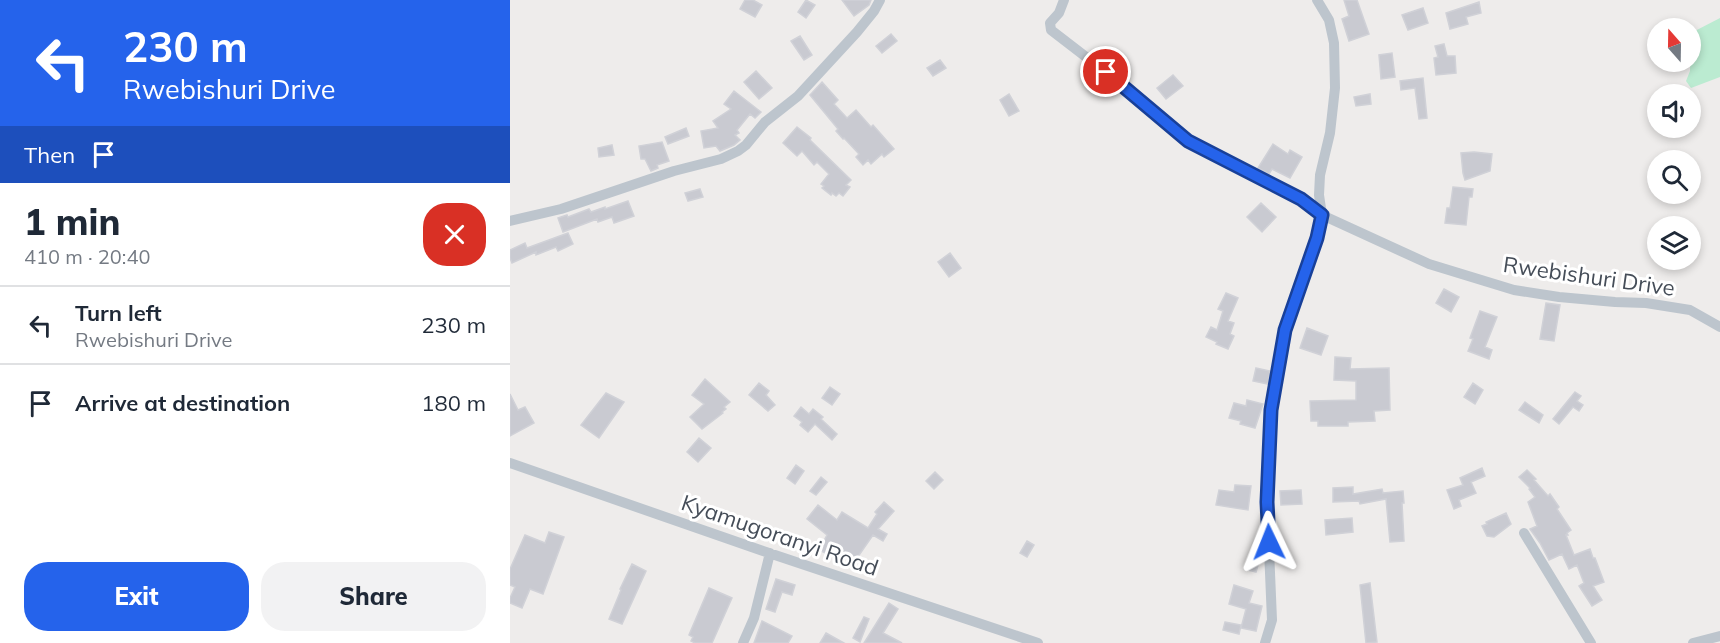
<!DOCTYPE html>
<meta charset="utf-8">
<style>
body{margin:0;font-family:Mulish,sans-serif;background:#f2f2f3;color:#1f2937;height:100vh;display:flex;flex-direction:column;font-size:22px;white-space:nowrap}
*{box-sizing:border-box;margin:0}
p{font-size:20px;color:#747a83}
.icon{flex:none;width:33px;height:33px;fill:none;stroke:currentColor;stroke-width:2;stroke-linecap:round;stroke-linejoin:round}
.map{position:relative;flex:1;overflow:hidden}
.details{display:flex;flex-direction:column;background:#fff;width:510px}
.details>*{flex:none}
.guide{background:#2563eb;color:#fff;overflow:hidden}
.needle{width:39px;rotate:340deg}
.fabs{position:absolute;left:1137px;top:18px;display:grid;gap:12px}
.fabs a{display:grid;place-items:center;width:54px;height:54px;border-radius:50%;background:#fff;box-shadow:0 3px 9px #0003;font-size:30px}
.pin{position:absolute;display:grid;place-items:center;width:51px;height:51px;color:#fff;margin:-26px;border:3px solid #fff;border-radius:50%;box-shadow:0 2px 6px #0007}
.me{position:absolute;width:66px;margin:-33px;rotate:358deg;stroke-linejoin:round;filter:drop-shadow(0 0 4px #0008)}
.turn{display:flex;align-items:center;gap:21px;height:126px;padding:0 24px;font-size:27px}
.turn .icon{width:78px;height:78px;stroke-width:2.5}
.turn b{display:block;font-size:42px;line-height:51px}
.then{display:flex;align-items:center;height:57px;padding:0 24px;background:#0003;gap:12px;font-size:22px}
.round{display:grid;place-items:center;flex:none;width:63px;height:63px;border-radius:24px;background:#f2f2f3}
.headline{display:flex;align-items:center;justify-content:space-between;height:102px;padding:0 24px}
h1{font-size:36px;font-weight:800;line-height:45px}
.button{display:flex;gap:12px;margin-top:auto;padding:12px 24px}
.button a{flex:1;height:69px;border-radius:24px;background:#2563eb;color:#fff;font-size:24px;font-weight:800;line-height:69px;text-align:center}
.button a+a{background:#f2f2f3;color:#1f2937}
ul{padding:0;list-style:none}
li{display:flex;align-items:center;gap:18px;height:78px;padding:0 24px;border-top:2px solid #e0e1e3}
li div{flex:1}
li b{display:block;font-size:22px}
li em{font-style:normal}
main{display:flex;flex:1;min-height:0}
.map>svg:first-child{display:block}
.green{fill:#bbebd1}
.building{fill:#c9cad1;stroke:#d0d1d7;stroke-width:1.5}
.lines{fill:none;stroke-linecap:round;stroke-linejoin:round}
.minor{stroke:#bdc5cd;stroke-width:10}
.route-casing{stroke:#184099;stroke-width:15}
.route{stroke:#2563eb;stroke-width:10}
.labels{text-anchor:middle;stroke-width:6;stroke-linejoin:round;paint-order:stroke}
.street-label{font-size:22px;fill:#454d58;stroke:#fff}
</style>
<main>
<section class="details">
<div class="guide">
<div class="turn"><svg class="icon" aria-label="left" viewBox="0 0 24 24"><path d="M17 20v-9H6M10 6l-5 5 5 5"/></svg><div><b>230 m</b>Rwebishuri Drive</div></div>
<div class="then">Then<svg class="icon" aria-label="arrive" viewBox="0 0 24 24"><path d="M6 21V4h12l-3 4 3 4H6"/></svg></div>
</div>
<div class="headline"><div><h1>1 min</h1><p>410 m · 20:40</p></div><a class="round" style="background:#d93025;color:#fff"><svg class="icon" aria-label="close" viewBox="0 0 24 24"><path d="M6 6l12 12M18 6L6 18"/></svg></a></div>
<ul>
<li><svg class="icon" aria-label="left" viewBox="0 0 24 24"><path d="M17 20v-9H6M10 6l-5 5 5 5"/></svg><div><b>Turn left</b><p>Rwebishuri Drive</p></div><em>230 m</em></li>
<li><svg class="icon" aria-label="arrive" viewBox="0 0 24 24"><path d="M6 21V4h12l-3 4 3 4H6"/></svg><div><b>Arrive at destination</b></div><em>180 m</em></li>
</ul>
<div class="button"><a>Exit</a><a>Share</a></div>
</section>
<div class="map">
<svg width="1210" height="643" viewBox="0 0 1210 643">
<rect width="100%" height="100%" fill="#eeeceb"/>
<path class="green" d="M1210 18V77L1181 88 1176 81 1180 71 1181 33Z"/>
<path class="building" d="M235 0H243L252 5 245 17 230 9Z
M296 0 305 5 296 18 288 12Z
M332 0H361L359 5 344 16Z
M834 0H847L859 34 839 41 832 19 839 16Z
M969 2 971 13 956 17 958 24 940 29 936 13Z
M913 8 918 23 898 30 892 15Z
M381 34 387 41 372 53 366 46Z
M290 36 302 55 294 60 281 41Z
M934 44 937 56H945L946 73 926 75 924 58 928 57 925 46Z
M882 53 885 77 871 79 869 55Z
M430 60 436 68 423 76 417 68Z
M246 71 262 88 249 99 234 82Z
M663 75 673 86 656 99 647 88Z
M913 78 917 118 909 119 905 88 891 90 890 81Z
M312 82 328 100 324 104 337 118 346 110 361 127 363 125 384 149 374 157 372 154 361 164 358 160 353 165 346 157 349 154 334 138 333 139 326 131 328 129 300 95Z
M224 91 251 112 245 118 240 114 227 130 229 133 225 135 230 140 224 145 210 151 206 146 194 148 191 131 208 128 203 121 221 109 214 104Z
M499 94 509 111 499 116 490 100Z
M860 94 861 104 846 106 844 97Z
M287 127 301 138 300 140 341 180 336 185 340 187 333 196 329 193 326 196 322 193 321 195 312 188 314 186 311 184 319 174 307 162 304 165 292 151 287 156 273 143Z
M176 128 179 136 158 144 155 137Z
M152 142 159 161 147 165 148 168 141 171 135 159H131L129 146Z
M763 144 778 154 780 150 792 157 780 178 762 169 759 174 748 168Z
M102 145 104 155 89 157 88 148Z
M964 152 982 154 980 171 955 180 953 173 951 153Z
M943 187 963 189 962 197H959L956 225 935 223 937 208H940Z
M190 189 193 197 178 201 175 193Z
M118 201 124 216 104 223 102 217 88 222 87 219 53 232 48 218 57 215 58 217 79 209 81 212 95 207V209Z
M751 203 766 217 752 232 737 217Z
M58 233 63 244 48 251 46 247 26 255V252L2 263 0 258V250L15 243 17 248Z
M440 253 451 268 439 277 428 262Z
M934 289 949 297 941 312 926 303Z
M716 293 728 298 718 321 724 323 720 334 724 336 718 349 706 344 707 342 696 337 701 327 707 330 713 311 708 309Z
M1036 303 1050 305 1044 341 1030 339Z
M970 311 987 317 975 347 982 350 979 359 958 351 963 339 960 338Z
M797 328 818 336 811 355 790 348Z
M825 357 841 358 840 369 879 368 880 410 864 411 865 421 838 422V426H808V421H801L800 401 846 400V381L824 380Z
M746 368 760 371 758 384 743 381Z
M195 379 220 402 214 407 216 409 212 412 213 413 192 429 180 417 194 404 182 395Z
M249 383 259 391 256 395 265 405 258 411 239 395Z
M963 383 973 390 965 404 954 397Z
M320 387 330 394 322 405 312 398Z
M1065 392 1071 396 1067 401 1073 405 1069 411 1063 407 1049 424 1043 419Z
M96 393 114 402 89 438 71 425Z
M0 394 8 410 15 407 24 423 0 436Z
M737 400 753 404 745 428 730 424 731 421 719 418 724 403 736 406Z
M1015 402 1033 415 1029 423 1009 410Z
M291 407 299 414 303 409 313 417 311 419 327 434 322 440 305 424 298 432 290 425 292 422 284 416Z
M189 438 201 448 188 462 177 452Z
M286 465 294 471 285 484 277 478Z
M972 468 975 476 961 482 966 493 949 500 951 506 944 509 937 490 953 485 950 478Z
M1017 470 1026 479 1024 480 1038 496 1040 494 1049 507 1047 509 1061 530 1057 533 1058 535H1056L1064 555 1080 549 1083 558H1085L1094 582 1083 586 1092 600 1082 606 1069 586 1074 583 1067 565 1059 569 1052 554 1039 560 1030 543 1020 529 1027 526 1018 502 1025 497 1019 489 1020 488 1009 477Z
M425 472 433 480 424 489 416 481Z
M311 477 317 482 306 495 300 491Z
M725 485 741 486 738 510 706 505 709 490 724 492Z
M843 487V494L872 489 873 493 893 491 894 503H892L894 541 880 542 876 499 850 504 849 501 823 502V488Z
M791 490 792 504 771 505 770 491Z
M374 502 384 511 368 529 377 534 373 541 363 535 345 561 335 554 331 561 309 550 317 535 297 519 308 505 327 520 332 512 358 528 367 514 365 512Z
M996 513 1001 524 984 537 977 536 972 526 977 524 976 522Z
M842 518 843 532 816 535 815 520Z
M39 532 54 537 33 594 20 589 12 608 0 603V598L5 587 0 585V569L15 535 35 543Z
M517 541 524 545 517 557 510 553Z
M741 560 749 562 746 572 738 570Z
M122 564 136 571 112 624 99 619 111 590 110 589Z
M266 579 285 585 282 595 272 592 265 612 256 609Z
M860 583 867 642 856 643 850 585Z
M724 585 743 591 739 603 752 606 746 631 731 628 736 609 719 604Z
M199 588 222 598 202 643H185L181 641 183 637 179 635Z
M379 603 388 609 373 633 392 643H354Z
M354 617 359 619 350 642 343 638Z
M252 621 282 636 278 643H244Z
M715 622 731 625 729 634 713 630Z
M316 633 334 643H310Z"/>
<g class="lines">
<path class="minor" d="M554 0 549 13 540 23 541 30 615 87 678 141 791 199 812 215 919 264 1004 290 1049 297 1105 302 1136 303 1180 310 1210 327
M0 221 51 209 164 171 211 159 228 151 236 145 255 122 288 96 347 32 364 11 370 0
M0 463 253 551 528 643
M1014 533 1081 643
M233 643 244 618 260 553
M755 643 762 620 757 502 761 410 775 330 807 238 812 215 809 195 810 175 820 133 825 88 824 43 819 20 807 0
M1183 643 1210 636"/>
</g>
<g class="lines">
<defs>
<path id="route" d="M596 72 678 141 791 199 812 215 807 238 775 330 761 410 757 502 759 542"/>
</defs>
<use href="#route" class="route-casing"/>
<use href="#route" class="route"/>
</g>
<g class="labels">
<g class="street-label">
<text transform="translate(1079 276) rotate(8)" y="8">Rwebishuri Drive</text>
<text transform="translate(270 535) rotate(19)" y="8">Kyamugoranyi Road</text>
</g>
</g>
</svg>
<div class="fabs">
<a><svg class="needle" viewBox="-14 -14 28 28"><path d="M0-13l5 13h-10z" fill="#e53935"/><path d="M0 13l5-13h-10z" fill="#747a83"/></svg></a>
<a><svg class="icon" aria-label="sound" viewBox="0 0 24 24"><path d="M4 9h4l5-4v14l-5-4H4zM17 9q2 3 0 6"/></svg></a>
<a><svg class="icon" aria-label="search" viewBox="0 0 24 24"><circle cx="10" cy="10" r="6"/><path d="M15 15l6 6"/></svg></a>
<a><svg class="icon" aria-label="layers" viewBox="0 0 24 24"><path d="M12 4l9 5-9 5-9-5zM3 14l9 5 9-5"/></svg></a>
</div>
<div class="pin" style="left:596px;top:72px;background:#d93025"><svg class="icon" aria-label="arrive" viewBox="0 0 24 24"><path d="M6 21V4h12l-3 4 3 4H6"/></svg></div>
<svg class="me" style="left:759px;top:542px" viewBox="-20 -20 40 40"><path d="M0-17L14 15 0 8-14 15z" fill="#2563eb" stroke="#fff" stroke-width="4"/></svg>
</div>
</main>
